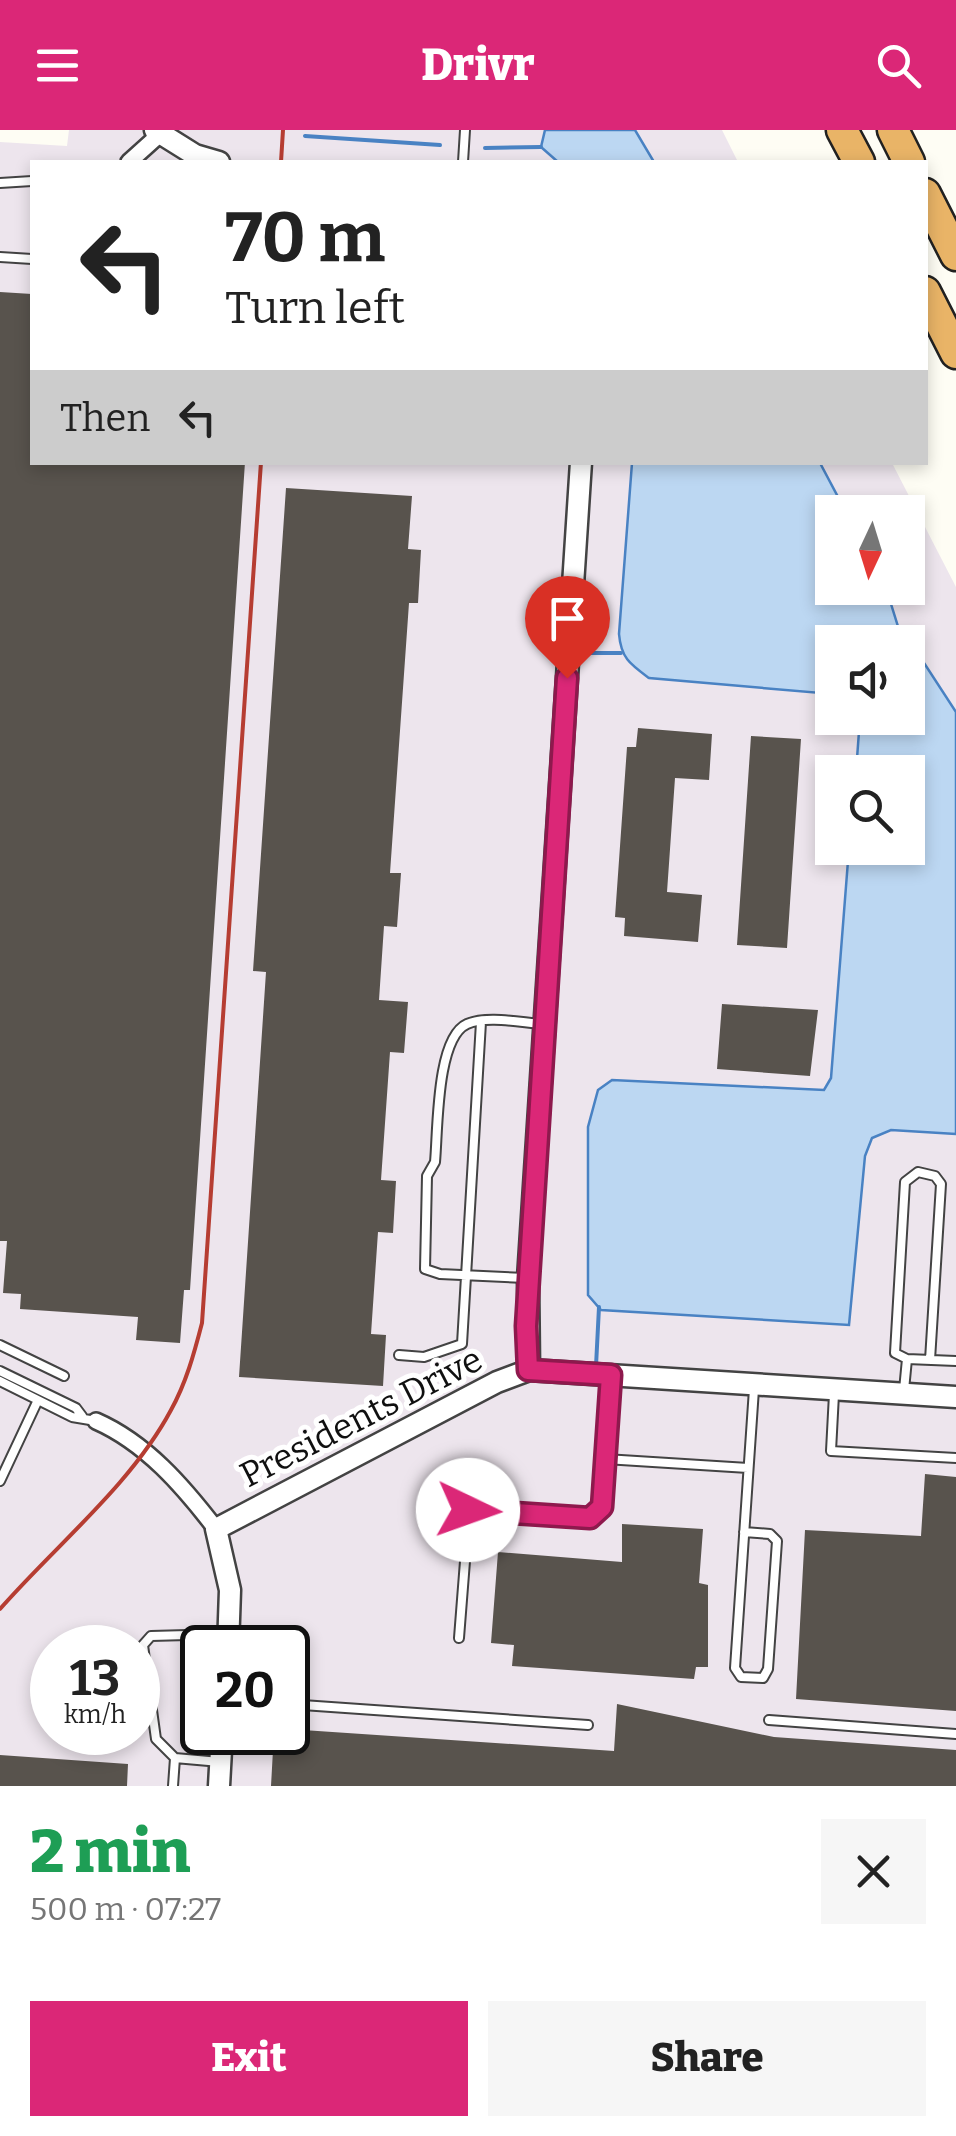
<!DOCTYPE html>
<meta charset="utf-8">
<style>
body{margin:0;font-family:Bitter,serif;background:#f6f6f6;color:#222;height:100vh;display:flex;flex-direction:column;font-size:38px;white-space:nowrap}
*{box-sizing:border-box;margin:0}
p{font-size:32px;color:#767676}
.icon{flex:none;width:55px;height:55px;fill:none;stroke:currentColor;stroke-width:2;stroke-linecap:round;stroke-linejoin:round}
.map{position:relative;height:1656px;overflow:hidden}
.sheet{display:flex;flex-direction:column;background:#fff;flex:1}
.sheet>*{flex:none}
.banner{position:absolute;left:30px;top:30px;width:898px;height:305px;border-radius:0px;box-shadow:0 5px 15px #0003;background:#fff;color:#222;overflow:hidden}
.needle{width:65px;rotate:184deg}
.tools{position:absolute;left:815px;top:365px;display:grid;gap:20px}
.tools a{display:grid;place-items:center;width:110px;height:110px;border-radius:0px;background:#fff;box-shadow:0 5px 15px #0003;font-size:50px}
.speed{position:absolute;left:30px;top:1495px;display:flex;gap:20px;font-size:50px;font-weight:700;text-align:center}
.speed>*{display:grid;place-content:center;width:130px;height:130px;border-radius:50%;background:#fff;box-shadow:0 5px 15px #0003;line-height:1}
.speed small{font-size:25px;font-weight:400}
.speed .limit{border:5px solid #111;border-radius:15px;background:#fff;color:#111}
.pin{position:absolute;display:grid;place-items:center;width:85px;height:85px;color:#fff;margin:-102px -42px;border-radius:50% 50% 50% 0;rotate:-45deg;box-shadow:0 0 10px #0007}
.pin .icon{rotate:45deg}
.me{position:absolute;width:110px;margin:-55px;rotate:93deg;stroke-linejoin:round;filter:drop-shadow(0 0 8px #0008)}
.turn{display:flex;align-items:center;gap:35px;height:210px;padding:0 30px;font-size:45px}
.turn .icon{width:130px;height:130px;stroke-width:2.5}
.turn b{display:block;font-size:70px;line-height:85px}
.then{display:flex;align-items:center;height:95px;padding:0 30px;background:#0003;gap:20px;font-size:38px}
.round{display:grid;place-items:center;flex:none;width:105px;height:105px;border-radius:0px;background:#f6f6f6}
.summary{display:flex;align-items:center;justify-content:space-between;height:170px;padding:0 30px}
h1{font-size:60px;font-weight:800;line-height:75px;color:#1e9e55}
.primary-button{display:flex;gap:20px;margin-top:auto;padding:20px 30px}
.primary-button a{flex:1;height:115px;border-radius:0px;background:#db2777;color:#fff;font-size:40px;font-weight:800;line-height:115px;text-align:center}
.primary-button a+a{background:#f6f6f6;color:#222}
header{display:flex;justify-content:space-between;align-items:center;height:130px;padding:0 30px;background:#db2777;color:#fff;font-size:45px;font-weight:800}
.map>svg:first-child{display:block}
.industrial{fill:#ede5ed;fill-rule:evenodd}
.water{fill:#bcd7f2;stroke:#4982c3;stroke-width:2.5}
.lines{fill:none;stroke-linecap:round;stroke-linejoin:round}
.stream{stroke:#4982c3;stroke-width:4}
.building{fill:#58534d}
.service-casing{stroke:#434343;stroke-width:12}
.minor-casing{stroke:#434343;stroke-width:20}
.tertiary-casing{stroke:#434343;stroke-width:25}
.motorway-casing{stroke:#212121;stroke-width:35}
.service{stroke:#fff;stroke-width:8}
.minor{stroke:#fff;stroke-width:15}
.tertiary{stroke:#fff;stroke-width:20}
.motorway{stroke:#e9b467;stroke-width:30}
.rail{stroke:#b63d32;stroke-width:4}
.route-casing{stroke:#8e194d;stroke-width:25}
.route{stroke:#db2777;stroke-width:18}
.labels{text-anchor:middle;stroke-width:10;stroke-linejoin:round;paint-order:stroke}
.street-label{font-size:35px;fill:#101010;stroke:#fff}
</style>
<header><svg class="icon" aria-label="menu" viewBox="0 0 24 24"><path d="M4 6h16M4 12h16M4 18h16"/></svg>Drivr<svg class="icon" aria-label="search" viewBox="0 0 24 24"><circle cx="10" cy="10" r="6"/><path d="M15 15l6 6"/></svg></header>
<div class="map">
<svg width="956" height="1656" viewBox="0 0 956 1656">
<rect width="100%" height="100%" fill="#fefdf4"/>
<path class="industrial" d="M69 0H722L738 32H32V332L892 333 956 457V1656H0V12L67 16ZM832 382H908V458H832ZM832 512H908V588H832ZM832 642H908V718H832ZM52 1518H138V1602H52ZM202 1518H288V1602H202Z"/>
<path class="water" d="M545 0H635L654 32H558L541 17Z
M632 333H820L846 382H832V458H886L901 506 915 519 956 582V1004L891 1000 872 1008 865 1026 849 1195 601 1180 588 1165V997L598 960 612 950 824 960 831 948 849 718H908V642H856L860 588H908V512H832V564L649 548C630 534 621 528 619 504Z"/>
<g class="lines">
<path class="stream" d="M305 6 440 15
M485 18 541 17
M590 523H621
M596 1236 599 1177"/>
</g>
<path class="building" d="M0 162 32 164V332H245L190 1160H184L180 1213 136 1210 138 1187 20 1179 21 1164 3 1163 7 1111H0Z
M286 358 412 366 408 419 421 420 418 473H409L390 743H401L397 797 384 796 379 870 408 872 404 923 390 922 381 1050 396 1051 393 1103 378 1102 371 1204 386 1205 383 1256 239 1247 266 842 253 841Z
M638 598 712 604 709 650 675 648 667 762 702 765 698 812 624 806 625 788 615 787 627 617H636Z
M751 606 801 609 787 818 737 815Z
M722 874 818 880 810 946 717 939Z
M925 1344 956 1347V1581L796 1569 805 1400 921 1406Z
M622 1394 703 1399 699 1453 708 1455V1537H696L694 1549 512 1536 514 1515 491 1513 498 1422 622 1432Z
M617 1574 774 1607 956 1620V1656H271L274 1602 288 1599 614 1621Z
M0 1625 128 1634 127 1656H0Z"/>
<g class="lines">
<defs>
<path id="service" d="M463 32 465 0
M0 53 32 51
M0 127 32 129
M525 1148 440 1144 425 1139 427 1046 435 1032C438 1001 436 908 467 894 487 885 523 893 544 894
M0 1215 64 1246
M399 1225 424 1227 462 1214 481 892
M907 1229 895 1223 905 1052 918 1042 935 1046 941 1054 930 1230
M0 1241 76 1278 82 1286
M0 1251 72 1287 96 1291
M904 1260 907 1229 956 1231
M834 1264 831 1321 956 1328
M605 1329 748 1338
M0 1351 38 1270
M744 1402 770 1404 777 1411 768 1539 763 1548 741 1547 735 1538 754 1259
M459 1508 469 1380 590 1388 602 1377 611 1245
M288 1574 588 1595
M769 1590 956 1604
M175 1628 156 1609 143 1515 151 1506 224 1504
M173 1656 175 1628 220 1632"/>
<path id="minor" d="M129 32 159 5
M96 1291C146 1313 183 1356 216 1399"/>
<path id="tertiary" d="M155 0 195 25 219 32
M529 1240 528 1148 581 332
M228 1518 230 1460 216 1399 497 1252 529 1240 956 1267
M219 1656 222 1602"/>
<path id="motorway" d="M842 0 859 32
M893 0 909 32
M925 64 956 125
M925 162 956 223"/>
</defs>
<use href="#service" class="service-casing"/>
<use href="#minor" class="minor-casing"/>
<use href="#tertiary" class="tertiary-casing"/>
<use href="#motorway" class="motorway-casing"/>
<use href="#service" class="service"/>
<use href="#minor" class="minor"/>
<use href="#tertiary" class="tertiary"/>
<use href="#motorway" class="motorway"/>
<path class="rail" d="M281 32 283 0
M0 1479C56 1415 131 1355 171 1280 186 1253 194 1224 202 1193L261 332"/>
</g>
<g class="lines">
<defs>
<path id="route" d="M468 1380 590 1388 602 1377 611 1245 528 1240 526 1196 567 548"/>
</defs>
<use href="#route" class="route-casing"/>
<use href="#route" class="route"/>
</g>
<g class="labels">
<g class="street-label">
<text transform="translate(361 1287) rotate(-27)" y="12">Presidents Drive</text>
</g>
</g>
</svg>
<div class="tools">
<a><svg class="needle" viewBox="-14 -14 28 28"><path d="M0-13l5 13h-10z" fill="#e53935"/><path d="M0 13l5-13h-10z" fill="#767676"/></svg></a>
<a><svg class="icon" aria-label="sound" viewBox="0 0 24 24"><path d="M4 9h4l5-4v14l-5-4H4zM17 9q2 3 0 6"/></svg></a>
<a><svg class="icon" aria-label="search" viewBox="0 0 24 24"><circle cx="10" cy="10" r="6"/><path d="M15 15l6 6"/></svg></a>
</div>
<div class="speed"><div>13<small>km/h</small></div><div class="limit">20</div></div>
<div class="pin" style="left:567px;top:548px;background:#d93025"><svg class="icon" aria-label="arrive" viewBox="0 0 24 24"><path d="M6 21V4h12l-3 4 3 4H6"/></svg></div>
<svg class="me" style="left:468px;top:1380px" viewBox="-20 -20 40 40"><circle r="19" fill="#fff"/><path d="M0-13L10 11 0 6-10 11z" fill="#db2777"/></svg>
<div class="banner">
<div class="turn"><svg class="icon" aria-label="left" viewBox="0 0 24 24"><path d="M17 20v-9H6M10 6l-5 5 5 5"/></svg><div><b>70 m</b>Turn left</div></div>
<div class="then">Then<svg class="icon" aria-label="left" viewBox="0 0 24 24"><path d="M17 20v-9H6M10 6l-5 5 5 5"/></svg></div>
</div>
</div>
<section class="sheet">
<div class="summary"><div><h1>2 min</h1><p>500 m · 07:27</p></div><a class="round"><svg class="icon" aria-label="close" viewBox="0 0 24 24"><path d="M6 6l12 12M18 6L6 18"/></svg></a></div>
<div class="primary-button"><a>Exit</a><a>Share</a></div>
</section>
